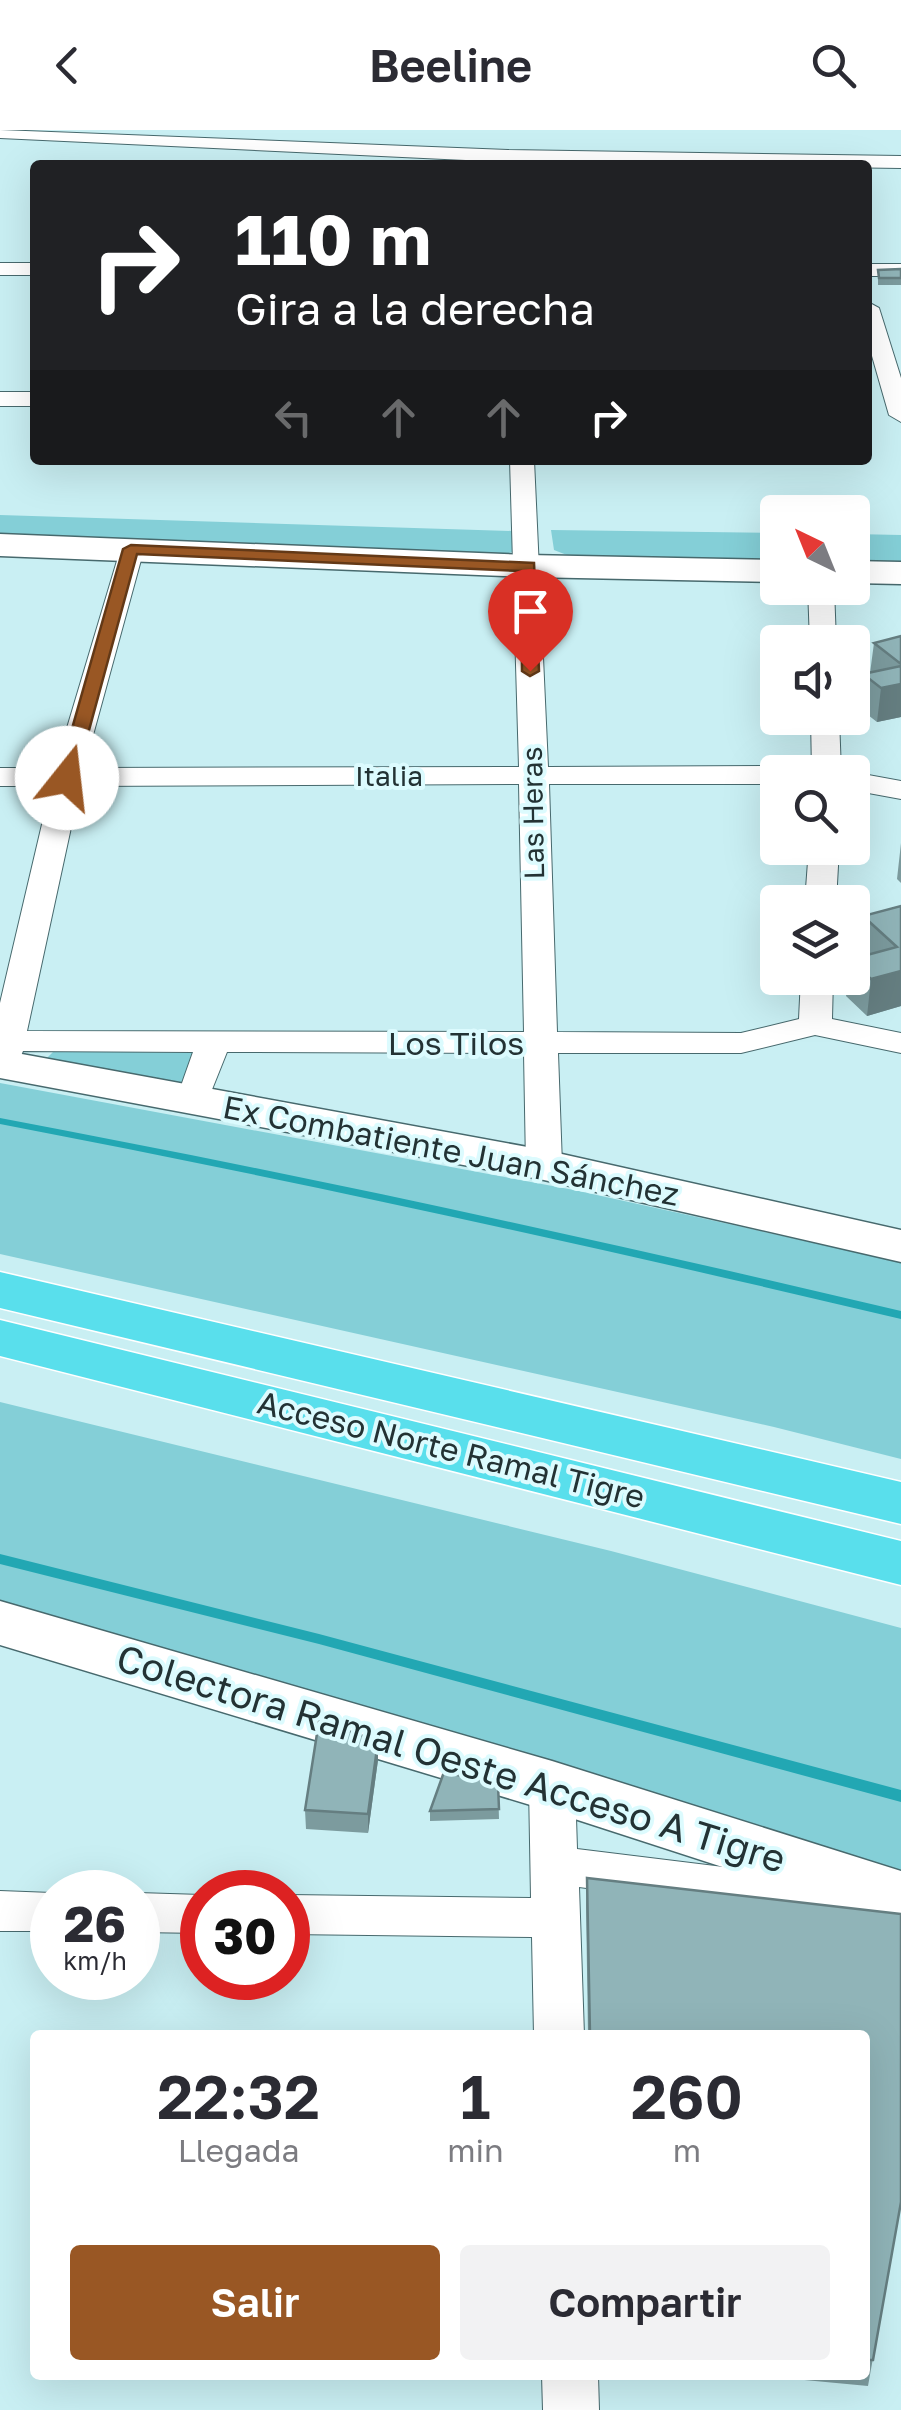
<!DOCTYPE html>
<html lang="es">
<meta charset="utf-8">
<style>
body{margin:0;font-family:"Golos Text",sans-serif;background:#f2f2f3;color:#2b2b33;height:100vh;display:flex;flex-direction:column;font-size:38px;white-space:nowrap}
*{box-sizing:border-box;margin:0}
p{font-size:32px;color:#7c7c81}
.icon{flex:none;width:55px;height:55px;fill:none;stroke:currentColor;stroke-width:2;stroke-linecap:round;stroke-linejoin:round}
.map{position:relative;flex:1;overflow:hidden}
.side{position:absolute;left:30px;top:1900px;width:840px;height:350px;display:flex;flex-direction:column;background:#fff;border-radius:10px;box-shadow:0 10px 40px #0002}
.side>*{flex:none}
.hud{position:absolute;left:30px;top:30px;width:842px;height:305px;border-radius:10px;box-shadow:0 10px 40px #0002;background:#202124;color:#fff;overflow:hidden}
.needle{width:65px;rotate:317deg}
.controls{position:absolute;left:760px;top:365px;display:grid;gap:20px}
.controls a{display:grid;place-items:center;width:110px;height:110px;border-radius:10px;background:#fff;box-shadow:0 10px 40px #0002;font-size:50px}
.speed{position:absolute;left:30px;top:1740px;display:flex;gap:20px;font-size:50px;font-weight:700;text-align:center}
.speed>*{display:grid;place-content:center;width:130px;height:130px;border-radius:50%;background:#fff;box-shadow:0 10px 40px #0002;line-height:1}
.speed small{font-size:25px;font-weight:400}
.speed .limit{border:15px solid #d22;background:#fff;color:#111}
.pin{position:absolute;display:grid;place-items:center;width:85px;height:85px;color:#fff;margin:-102px -42px;border-radius:50% 50% 50% 0;rotate:-45deg;box-shadow:0 0 10px #0007}
.pin .icon{rotate:45deg}
.me{position:absolute;width:110px;margin:-55px;rotate:16deg;stroke-linejoin:round;filter:drop-shadow(0 0 8px #0008)}
.turn{display:flex;align-items:center;gap:35px;height:210px;padding:0 40px;font-size:45px}
.turn .icon{width:130px;height:130px;stroke-width:2.5}
.turn b{display:block;font-size:70px;line-height:85px}
.lanes{display:flex;align-items:center;height:95px;padding:0 40px;background:#0003;justify-content:center;gap:50px;direction:ltr}
.lanes .off{opacity:.35}
.eta{display:flex;justify-content:space-evenly;align-items:center;height:170px;text-align:center}
.eta b{font-size:60px;font-weight:600;line-height:70px}
.action{display:flex;gap:20px;margin-top:auto;padding:20px 40px}
.action a{flex:1;height:115px;border-radius:10px;background:#995724;color:#fff;font-size:40px;font-weight:600;line-height:115px;text-align:center}
.action a+a{background:#f2f2f3;color:#2b2b33}
header{display:flex;justify-content:space-between;align-items:center;height:130px;padding:0 40px;background:#fff;font-size:45px;font-weight:600}
.map>svg:first-child{display:block}
.green{fill:#84cfd7}
.lines{fill:none;stroke-linecap:round;stroke-linejoin:round}
.stream{fill:#22a7b3;fill-rule:evenodd}
.street-casing{stroke:#47696d;stroke-width:2}
.secondary-casing{stroke:#47696d;stroke-width:3}
.highway-casing{stroke:#fff;stroke-width:3}
.street{fill:#fff;fill-rule:evenodd}
.secondary{fill:#fff;fill-rule:evenodd}
.highway{fill:#59dfec;fill-rule:evenodd}
.wall{fill:#7c9b9e}
.shaded-wall{fill:#657e81}
.building{fill:#90b4b8;stroke:#657e81;stroke-width:2.5}
.route{fill:#995724;stroke:#633917;stroke-width:2.5}
.labels{text-anchor:middle;stroke-width:8;stroke-linejoin:round;paint-order:stroke}
.far-street-label{font-size:28px;fill:#233234;stroke:#dcfbfe}
.street-label{font-size:32px;fill:#233234;stroke:#dcfbfe}
.near-street-label{font-size:38px;fill:#233234;stroke:#dcfbfe}
</style>
<header><svg class="icon" aria-label="back" viewBox="0 0 24 24"><path d="M15 5l-7 7 7 7"/></svg>Beeline<svg class="icon" aria-label="search" viewBox="0 0 24 24"><circle cx="10" cy="10" r="6"/><path d="M15 15l6 6"/></svg></header>
<div class="map">
<svg width="901" height="2280" viewBox="0 0 901 2280">
<rect width="100%" height="100%" fill="#c9eff3"/>
<path class="green" d="M0 385 513 401 512 422 501 426 0 406Z
M551 400 777 403V431L572 427 554 420Z
M853 404 901 405V433L853 432Z
M54 921 201 923 188 956 46 929Z
M0 953 574 1060 901 1132V1329L774 1297 0 1124Z
M0 1272 611 1421 901 1498V1749L0 1477Z"/>
<g class="lines">
<path class="stream" d="M0 988C302 1045 602 1110 901 1181V1189C602 1118 302 1052 0 994Z
M0 1424 319 1504 901 1660V1672L319 1514 0 1434Z"/>
<defs>
<path id="street" d="M0 0 508 20 901 26V38L508 32 0 8Z
M0 133H35V145H0Z
M868 134H901V146H868Z
M868 172 879 178 901 248V292L889 285 868 212Z
M0 262H35V276H0Z
M510 330H534L548 637 778 636 791 642H778V654H549L557 902 741 903 799 889 801 848H833L832 889 901 903V923L815 905 741 923H558L562 1035 557 1043 544 1046 531 1043 526 1035 524 923 227 922 205 977 193 980 181 977 176 970 193 922 23 921 15 940 0 942V873L51 656H0V638H55L122 414 131 411 144 419 84 638 519 637ZM519 654 524 902 27 901 80 656Z
M808 458H834L836 512H810Z
M811 588H839L841 642H812Z
M851 642H852L901 651V669L852 660Z
M809 718H839L836 772H805Z
M552 1638 568 1643 575 1656 577 1719 901 1759V1799L579 1757 584 1905H534L532 1807 288 1804V1765L531 1768 529 1656 536 1643Z
M0 1761 52 1763V1801H0Z
M138 1763 202 1765V1803L138 1802Z
M542 2245H598L599 2280H543Z"/>
<path id="secondary" d="M0 404 528 425 778 430V452L528 447 0 426Z
M852 431 901 432V454L852 453Z
M0 920 544 1020 901 1100V1132L544 1050 0 948Z
M0 1471 552 1631 901 1741V1795L547 1680 0 1515Z"/>
<path id="highway" d="M0 1142 901 1352V1394L0 1178Z
M0 1190 901 1411V1455L0 1226Z"/>
</defs>
<use href="#street" class="street-casing"/>
<use href="#secondary" class="secondary-casing"/>
<use href="#highway" class="highway-casing"/>
<use href="#street" class="street"/>
<use href="#secondary" class="secondary"/>
<use href="#highway" class="highway"/>
</g>
<path class="wall" d="M901 139V155H878V140Z
M901 506V587L877 592 859 578 863 544 870 543 874 513Z
M901 713V753L897 749Z
M901 776V876L867 886 846 866 848 848H852V829L863 826 859 822 863 786Z
M378 1630 368 1703 306 1699 305 1680Z
M498 1654 499 1689 430 1691V1681Z
M587 1748 901 1784V2072L868 2256 750 2245H865V1905H588L586 1775Z"/>
<path class="shaded-wall" d="M901 554V587L877 592 881 558Z
M901 841V876L867 886 871 849Z
M378 1611V1630L368 1703V1684Z"/>
<path class="building" d="M901 139V148H879L878 140Z
M901 506V534L874 513Z
M901 536V554L881 558 863 544Z
M901 776V841L871 849 852 832V829L897 817 863 786Z
M319 1591 378 1611 368 1684 305 1680Z
M444 1642 498 1654 499 1679 430 1681Z
M587 1748 901 1784V2072L873 2230H865V1905H590Z"/>
<path class="route" d="M131 415 534 433 539 541 530 546 522 541 521 441 137 424 76 648 67 653 61 652 58 648 123 419Z"/>
<g class="labels">
<g class="far-street-label">
<text x="389" y="656">Italia</text>
<text transform="translate(533 683) rotate(-91)" y="10">Las Heras</text>
</g>
<g class="street-label">
<text x="456" y="925">Los Tilos</text>
<text transform="translate(451 1021) rotate(11)" y="11">Ex Combatiente Juan Sánchez</text>
<text transform="translate(451 1320) rotate(14)" y="11">Acceso Norte Ramal Tigre</text>
</g>
<g class="near-street-label">
<text transform="translate(451 1629) rotate(17)" y="13">Colectora Ramal Oeste Acceso A Tigre</text>
</g>
</g>
</svg>
<div class="controls">
<a><svg class="needle" viewBox="-14 -14 28 28"><path d="M0-13l5 13h-10z" fill="#e53935"/><path d="M0 13l5-13h-10z" fill="#7c7c81"/></svg></a>
<a><svg class="icon" aria-label="sound" viewBox="0 0 24 24"><path d="M4 9h4l5-4v14l-5-4H4zM17 9q2 3 0 6"/></svg></a>
<a><svg class="icon" aria-label="search" viewBox="0 0 24 24"><circle cx="10" cy="10" r="6"/><path d="M15 15l6 6"/></svg></a>
<a><svg class="icon" aria-label="layers" viewBox="0 0 24 24"><path d="M12 4l9 5-9 5-9-5zM3 14l9 5 9-5"/></svg></a>
</div>
<div class="speed"><div>26<small>km/h</small></div><div class="limit">30</div></div>
<div class="pin" style="left:530px;top:541px;background:#d93025"><svg class="icon" aria-label="arrive" viewBox="0 0 24 24"><path d="M6 21V4h12l-3 4 3 4H6"/></svg></div>
<svg class="me" style="left:67px;top:648px" viewBox="-20 -20 40 40"><circle r="19" fill="#fff"/><path d="M0-13L10 11 0 6-10 11z" fill="#995724"/></svg>
<div class="hud">
<div class="turn"><svg class="icon" aria-label="right" viewBox="0 0 24 24"><path d="M7 20v-9h11M14 6l5 5-5 5"/></svg><div><b>110 m</b>Gira a la derecha</div></div>
<div class="lanes"><svg class="icon off" aria-label="left" viewBox="0 0 24 24"><path d="M17 20v-9H6M10 6l-5 5 5 5"/></svg><svg class="icon off" aria-label="ahead" viewBox="0 0 24 24"><path d="M12 20V5M6 11l6-6 6 6"/></svg><svg class="icon off" aria-label="ahead" viewBox="0 0 24 24"><path d="M12 20V5M6 11l6-6 6 6"/></svg><svg class="icon" aria-label="right" viewBox="0 0 24 24"><path d="M7 20v-9h11M14 6l5 5-5 5"/></svg></div>
</div>
<section class="side">
<div class="eta">
<div><b>22:32</b><p>Llegada</p></div>
<div><b>1</b><p>min</p></div>
<div><b>260</b><p>m</p></div>
</div>
<div class="action"><a>Salir</a><a>Compartir</a></div>
</section>
</div>
